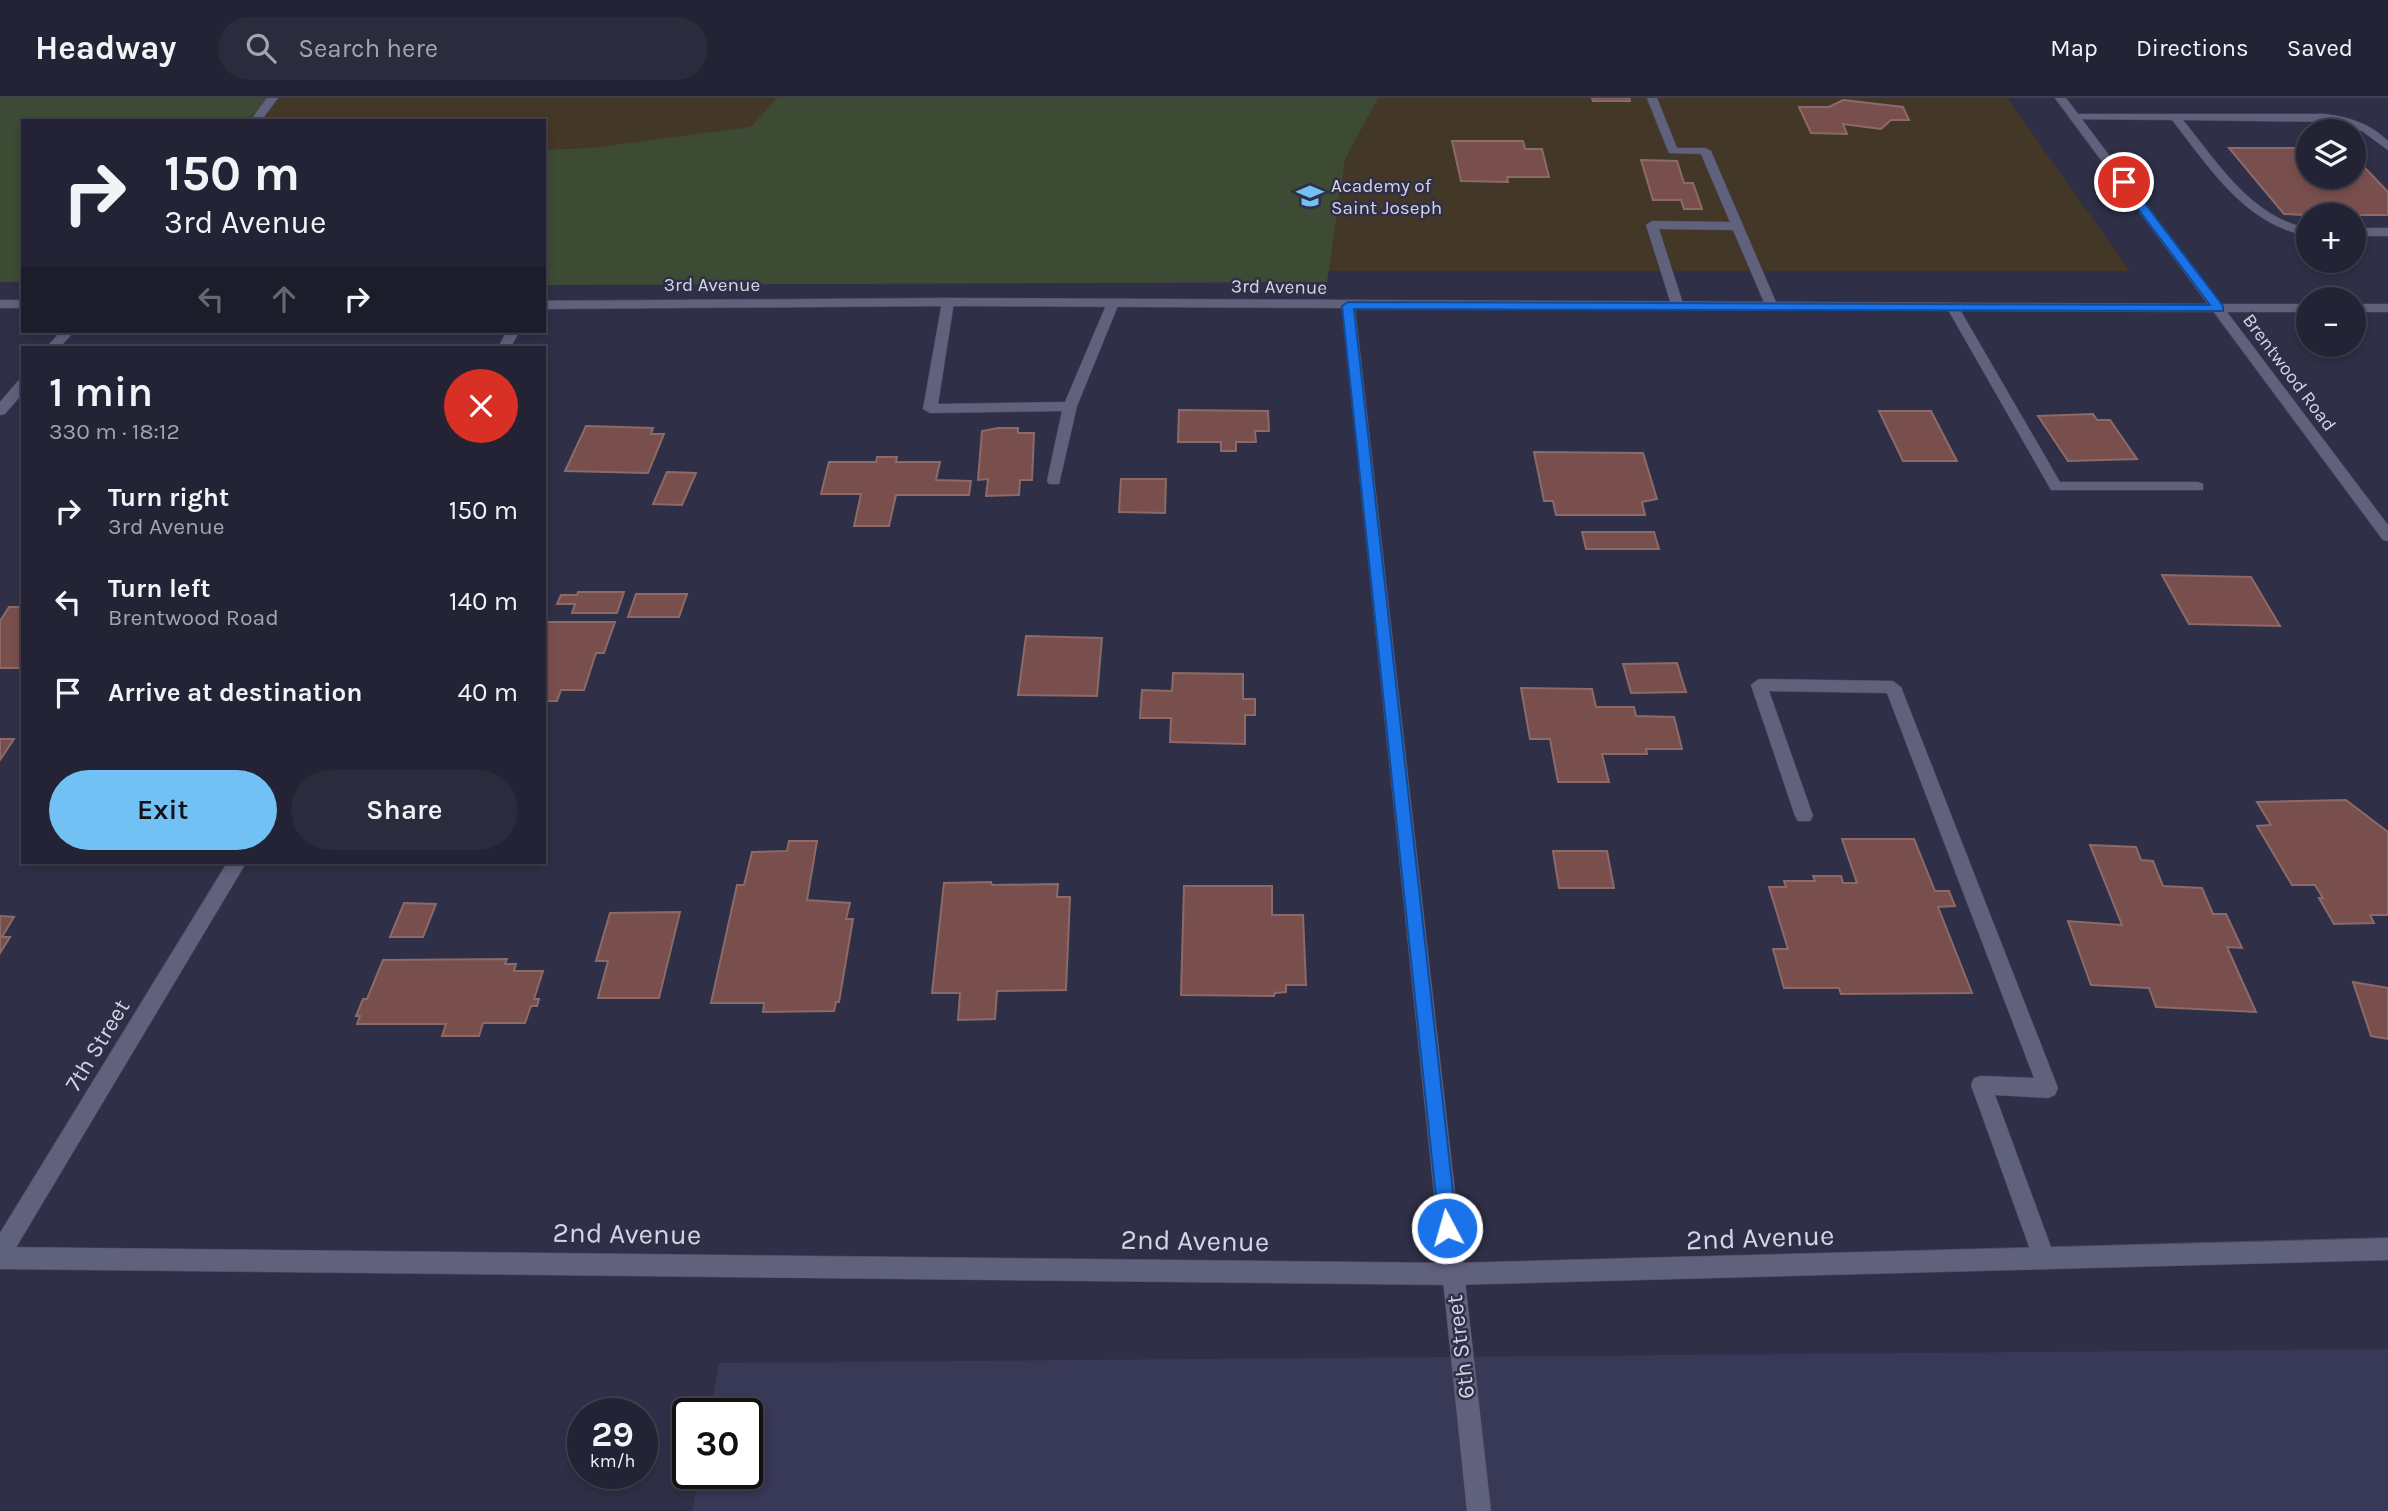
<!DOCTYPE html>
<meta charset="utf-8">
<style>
body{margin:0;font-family:Karla,sans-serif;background:#2b2b3d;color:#f1f3f6;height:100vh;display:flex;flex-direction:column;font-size:26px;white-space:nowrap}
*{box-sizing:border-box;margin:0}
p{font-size:23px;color:#a3a4ad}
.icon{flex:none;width:38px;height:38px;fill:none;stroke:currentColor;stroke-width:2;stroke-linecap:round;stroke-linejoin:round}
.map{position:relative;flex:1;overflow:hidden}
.drawer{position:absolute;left:21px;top:248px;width:525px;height:518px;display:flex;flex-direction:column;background:#232335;border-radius:0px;box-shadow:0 4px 10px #0003,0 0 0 2px #404050}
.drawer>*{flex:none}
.banner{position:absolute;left:21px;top:21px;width:525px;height:214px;border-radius:0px;box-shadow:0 4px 10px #0003,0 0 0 2px #404050;background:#232335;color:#f1f3f6;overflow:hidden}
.buttons{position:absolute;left:2296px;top:21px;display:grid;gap:14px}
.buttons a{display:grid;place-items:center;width:70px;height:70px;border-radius:50%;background:#232335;box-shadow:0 4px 10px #0003,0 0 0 2px #404050;font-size:35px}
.speed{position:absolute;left:567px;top:1300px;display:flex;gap:14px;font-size:35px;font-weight:700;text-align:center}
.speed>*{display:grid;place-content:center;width:91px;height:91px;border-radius:50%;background:#232335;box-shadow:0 4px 10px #0003,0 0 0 2px #404050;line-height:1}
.speed small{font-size:18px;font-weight:400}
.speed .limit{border:4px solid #111;border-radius:10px;background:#fff;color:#111}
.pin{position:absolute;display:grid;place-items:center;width:60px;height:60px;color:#fff;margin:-30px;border:4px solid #fff;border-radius:50%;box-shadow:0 2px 7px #0007}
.me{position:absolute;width:77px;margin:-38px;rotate:354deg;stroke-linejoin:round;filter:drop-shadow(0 0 5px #0008)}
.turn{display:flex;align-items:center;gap:24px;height:147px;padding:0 28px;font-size:32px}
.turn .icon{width:91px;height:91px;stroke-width:2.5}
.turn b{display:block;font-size:49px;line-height:60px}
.lanes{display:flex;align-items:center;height:66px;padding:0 28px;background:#0003;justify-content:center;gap:35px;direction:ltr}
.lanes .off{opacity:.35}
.round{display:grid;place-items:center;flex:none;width:74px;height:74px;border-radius:37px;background:#2b2b3d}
.headline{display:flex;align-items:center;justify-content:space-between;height:119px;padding:0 28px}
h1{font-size:42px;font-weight:600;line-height:52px}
.primary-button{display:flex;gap:14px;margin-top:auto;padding:14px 28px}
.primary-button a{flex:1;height:80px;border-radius:42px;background:#71c1f4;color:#111;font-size:28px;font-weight:600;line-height:80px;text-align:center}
.primary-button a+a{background:#2b2b3d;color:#f1f3f6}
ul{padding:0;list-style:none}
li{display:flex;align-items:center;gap:21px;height:91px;padding:0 28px}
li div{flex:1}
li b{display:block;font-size:26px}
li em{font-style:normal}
header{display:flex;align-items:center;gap:42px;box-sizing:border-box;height:98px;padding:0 35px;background:#232335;border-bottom:2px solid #404050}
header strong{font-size:33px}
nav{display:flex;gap:38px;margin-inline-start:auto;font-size:24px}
.search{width:490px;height:63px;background:#2b2b3d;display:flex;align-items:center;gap:18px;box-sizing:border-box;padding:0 24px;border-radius:38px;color:#a3a4ad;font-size:26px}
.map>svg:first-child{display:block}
.built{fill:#383857}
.education{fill:#433728}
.green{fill:#3d4b35}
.building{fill:#794f4d;stroke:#8b6a67;stroke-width:2}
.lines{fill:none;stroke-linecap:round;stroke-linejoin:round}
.lane-casing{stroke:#4c4c60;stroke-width:1}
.street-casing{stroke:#4c4c60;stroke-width:1}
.secondary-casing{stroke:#4c4c60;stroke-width:1}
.lane{fill:#60617d;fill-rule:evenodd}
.street{fill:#60617d;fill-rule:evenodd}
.secondary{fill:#60617d;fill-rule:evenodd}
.route{fill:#1a73e8;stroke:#114b97;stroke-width:2}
.labels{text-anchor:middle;stroke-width:5;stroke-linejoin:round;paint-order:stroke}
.far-poi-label{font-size:19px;fill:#d3d4e4;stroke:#2f2f47;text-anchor:start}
.far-street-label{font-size:19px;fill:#d3d4e4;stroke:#2f2f47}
.street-label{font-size:23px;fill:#d3d4e4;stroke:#2f2f47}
.near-street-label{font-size:28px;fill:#d3d4e4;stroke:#2f2f47}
</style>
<header>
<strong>Headway</strong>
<div class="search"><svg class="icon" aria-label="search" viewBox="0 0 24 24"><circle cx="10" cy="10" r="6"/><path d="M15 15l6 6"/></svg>Search here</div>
<nav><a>Map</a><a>Directions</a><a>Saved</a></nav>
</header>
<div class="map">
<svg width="2388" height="1413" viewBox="0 0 2388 1413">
<rect width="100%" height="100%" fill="#2f2f47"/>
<path class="built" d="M2388 1251V1413H692L699 1376H747V1316H710L719 1265Z"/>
<path class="education" d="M0 0H2007L2130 173H544V23H23Z"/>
<path class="green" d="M0 0H269L246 23H23V184H0Z
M777 0H1378L1345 61 1327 184 544 187V52L591 50 751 29Z"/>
<path class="building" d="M1592 0H1629L1630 3H1593Z
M1843 2 1903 9 1909 22H1891L1881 31 1843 26 1847 36 1811 35 1799 9H1829Z
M1452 43H1523L1525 51H1542L1549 79H1507L1508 84 1461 83Z
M2229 50H2308V79H2354V70H2365L2388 94V117H2356L2359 120H2354L2284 116Z
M1641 62 1677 63 1684 85H1693L1702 111H1684L1681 102H1653Z
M1179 312 1268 313 1269 333H1255L1256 344H1236V353H1221V344H1178Z
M1879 313H1931L1957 363H1903Z
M2093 316 2097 322H2110L2137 361 2068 363 2038 318Z
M586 328 653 330 651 336H664L648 375 565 373Z
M998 330H1018V335H1034L1032 382H1020L1019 397 986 398 988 381 978 382 982 333Z
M1534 354 1643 355 1657 401 1642 404 1645 417H1556L1553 403H1544Z
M877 359H897L896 364H940L936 382 971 383 969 397H896L889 428H854L861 396H821L829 364H876Z
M667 374 696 375 682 407 653 406Z
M1121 381H1166L1165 415 1119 414Z
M1582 434H1654L1659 451H1586Z
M2162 477 2251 479 2280 528 2189 526Z
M578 494H624L617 515H572L575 506H557L561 497H577Z
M636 496H687L679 519H628Z
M9 509H23V570H0V523Z
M544 524H615L604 555H596L584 592H561L557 603H544Z
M1026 538 1102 540 1097 598 1018 597Z
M1677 565 1686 594 1631 595 1623 566Z
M1173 575 1243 576V601H1255V617H1245V646L1170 644 1171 620H1140L1142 592 1172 593Z
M1521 590 1592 591 1596 609H1634L1636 618 1674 619 1682 651H1646L1647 656H1602L1609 684H1558L1550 641H1530Z
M0 641H14L0 662Z
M2346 702 2388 734V817H2370L2374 825 2334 826 2319 800H2323L2315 787H2292L2257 728 2271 727 2257 704Z
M1842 741H1914L1935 793H1949L1955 808 1938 809 1972 895 1841 896 1839 890H1784L1773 851H1788L1769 789H1786L1784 783H1815L1813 778H1841L1843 785H1857Z
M789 743H817L807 802 850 805 846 821H853L839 904H836L834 913 763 914 764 905H711L737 787H744L752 754 787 753Z
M2090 747 2136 749 2141 762 2153 763 2163 788 2202 790 2213 816H2226L2242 850 2227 849 2256 914 2156 909 2149 890 2091 887 2068 823 2122 827Z
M1553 753H1607L1614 790H1559Z
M991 784 992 787 1058 786 1057 799H1070L1066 892 997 893 995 921 958 922 960 895H932L944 785Z
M1184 788H1272V817H1303L1306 887H1286V894L1275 895 1274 898 1181 897Z
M404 805 436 806 423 839H390Z
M680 814 659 900H598L608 863H596L610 815Z
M0 818 14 819 2 839H10L0 855Z
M507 861 505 866H516L514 873H543L534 901H539L537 908H531L525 925H483L479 938H442L446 926H357L360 918H356L363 901H367L383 862Z
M2353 884 2388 890V941L2371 938Z"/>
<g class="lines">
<defs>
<path id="lane" d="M267 0H278L261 23H250Z
M1647 0H1657L1677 50H1705L1711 53 1778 209 1777 212 1766 209 1733 132 1659 131 1684 209 1678 213 1672 209 1646 127 1652 123 1730 124 1701 56 1669 55Z
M2074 16H2324C2349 19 2369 25 2388 43V52L2362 33 2335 24 2183 22C2217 64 2252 120 2308 130V138C2244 126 2210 70 2172 22L2070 21V17Z
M2354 130H2388V138H2354Z
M948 200 954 204 938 306 1065 304 1107 205 1113 201 1119 205 1077 308 1059 386H1049L1047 383 1062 313 930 315 923 311 942 204Z
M1953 206 1959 210 2060 384H2198L2203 386V392H2051L1947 210Z
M1759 581 1893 583 1901 589 2058 990 2055 997 2048 1000 1995 997 2055 1160 2052 1168 2044 1171 2036 1168 1971 987 1974 980 1981 978 2034 980 1887 595 1769 593 1813 718 1810 723H1798L1795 718 1751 587Z"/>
<path id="street" d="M948 200 2219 206 2225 210 2219 214 1355 210 1491 1413H1467L1342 210 948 208 544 211V203Z
M0 202H23V210H0Z
M61 233H75L59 250H46Z
M507 233H520L510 250H498Z
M23 282V295L5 316 0 317V304L18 283Z
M227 765H246L8 1163 0 1166V1135Z"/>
<path id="secondary" d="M2055 0H2066L2221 206H2308V214H2227L2388 427V443L2383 442Z
M2354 206H2388V214H2354Z
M2388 1140V1162L1452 1187 0 1171V1149L1452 1165Z"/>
</defs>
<use href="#lane" class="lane-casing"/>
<use href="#street" class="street-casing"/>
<use href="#secondary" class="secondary-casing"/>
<use href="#lane" class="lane"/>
<use href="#street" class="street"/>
<use href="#secondary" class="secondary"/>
</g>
<path class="route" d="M2120 82H2127L2223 208V213L1354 211 1457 1130 1454 1137 1447 1140 1440 1137 1342 208 1348 204 2210 207 2120 87Z"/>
<defs>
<symbol id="school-bare" viewBox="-9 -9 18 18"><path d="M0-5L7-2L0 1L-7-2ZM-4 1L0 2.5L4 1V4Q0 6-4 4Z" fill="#71c1f4" stroke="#2f2f47" stroke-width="2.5" paint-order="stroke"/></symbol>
</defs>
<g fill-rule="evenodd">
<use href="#school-bare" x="1291" y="79" width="38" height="38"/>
</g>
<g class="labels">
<g class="far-poi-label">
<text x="1331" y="94">Academy of<tspan x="1331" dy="22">Saint Joseph</tspan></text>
</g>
<g class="far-street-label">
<text x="712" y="193">3rd Avenue</text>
<text transform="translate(1279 188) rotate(1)" y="7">3rd Avenue</text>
<text transform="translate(2290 274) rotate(53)" y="7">Brentwood Road</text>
</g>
<g class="street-label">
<text transform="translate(97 947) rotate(-59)" y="8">7th Street</text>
<text transform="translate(1460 1249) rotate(-97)" y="8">6th Street</text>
</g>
<g class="near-street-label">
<text transform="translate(627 1135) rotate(1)" y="10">2nd Avenue</text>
<text transform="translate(1760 1139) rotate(-2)" y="10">2nd Avenue</text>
<text transform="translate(1195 1142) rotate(1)" y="10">2nd Avenue</text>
</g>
</g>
</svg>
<div class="buttons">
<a><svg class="icon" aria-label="layers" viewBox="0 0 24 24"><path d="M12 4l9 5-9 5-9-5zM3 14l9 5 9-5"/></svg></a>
<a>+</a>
<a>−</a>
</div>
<div class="speed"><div>29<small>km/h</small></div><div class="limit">30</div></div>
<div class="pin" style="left:2124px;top:84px;background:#d93025"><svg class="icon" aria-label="arrive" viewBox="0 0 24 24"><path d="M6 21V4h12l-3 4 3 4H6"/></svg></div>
<svg class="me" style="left:1447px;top:1130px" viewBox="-20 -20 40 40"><circle r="17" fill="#1a73e8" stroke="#fff" stroke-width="3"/><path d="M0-11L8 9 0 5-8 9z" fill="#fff"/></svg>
<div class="banner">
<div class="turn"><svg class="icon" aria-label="right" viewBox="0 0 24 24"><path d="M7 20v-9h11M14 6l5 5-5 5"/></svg><div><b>150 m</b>3rd Avenue</div></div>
<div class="lanes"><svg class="icon off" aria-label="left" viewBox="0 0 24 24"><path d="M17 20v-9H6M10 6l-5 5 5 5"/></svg><svg class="icon off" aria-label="ahead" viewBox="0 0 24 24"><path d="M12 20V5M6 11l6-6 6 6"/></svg><svg class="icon" aria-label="right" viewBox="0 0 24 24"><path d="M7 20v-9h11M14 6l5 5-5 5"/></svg></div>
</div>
<section class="drawer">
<div class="headline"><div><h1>1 min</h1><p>330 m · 18:12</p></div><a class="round" style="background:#d93025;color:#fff"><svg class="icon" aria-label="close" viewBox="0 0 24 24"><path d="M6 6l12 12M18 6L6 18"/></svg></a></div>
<ul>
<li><svg class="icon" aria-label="right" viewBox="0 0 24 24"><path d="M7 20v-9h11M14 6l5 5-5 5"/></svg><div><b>Turn right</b><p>3rd Avenue</p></div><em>150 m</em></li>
<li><svg class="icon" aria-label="left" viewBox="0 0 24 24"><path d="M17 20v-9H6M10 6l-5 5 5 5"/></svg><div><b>Turn left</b><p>Brentwood Road</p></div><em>140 m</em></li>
<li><svg class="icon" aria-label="arrive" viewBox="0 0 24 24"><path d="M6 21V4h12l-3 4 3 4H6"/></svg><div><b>Arrive at destination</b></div><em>40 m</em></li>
</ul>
<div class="primary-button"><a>Exit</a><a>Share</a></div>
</section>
</div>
